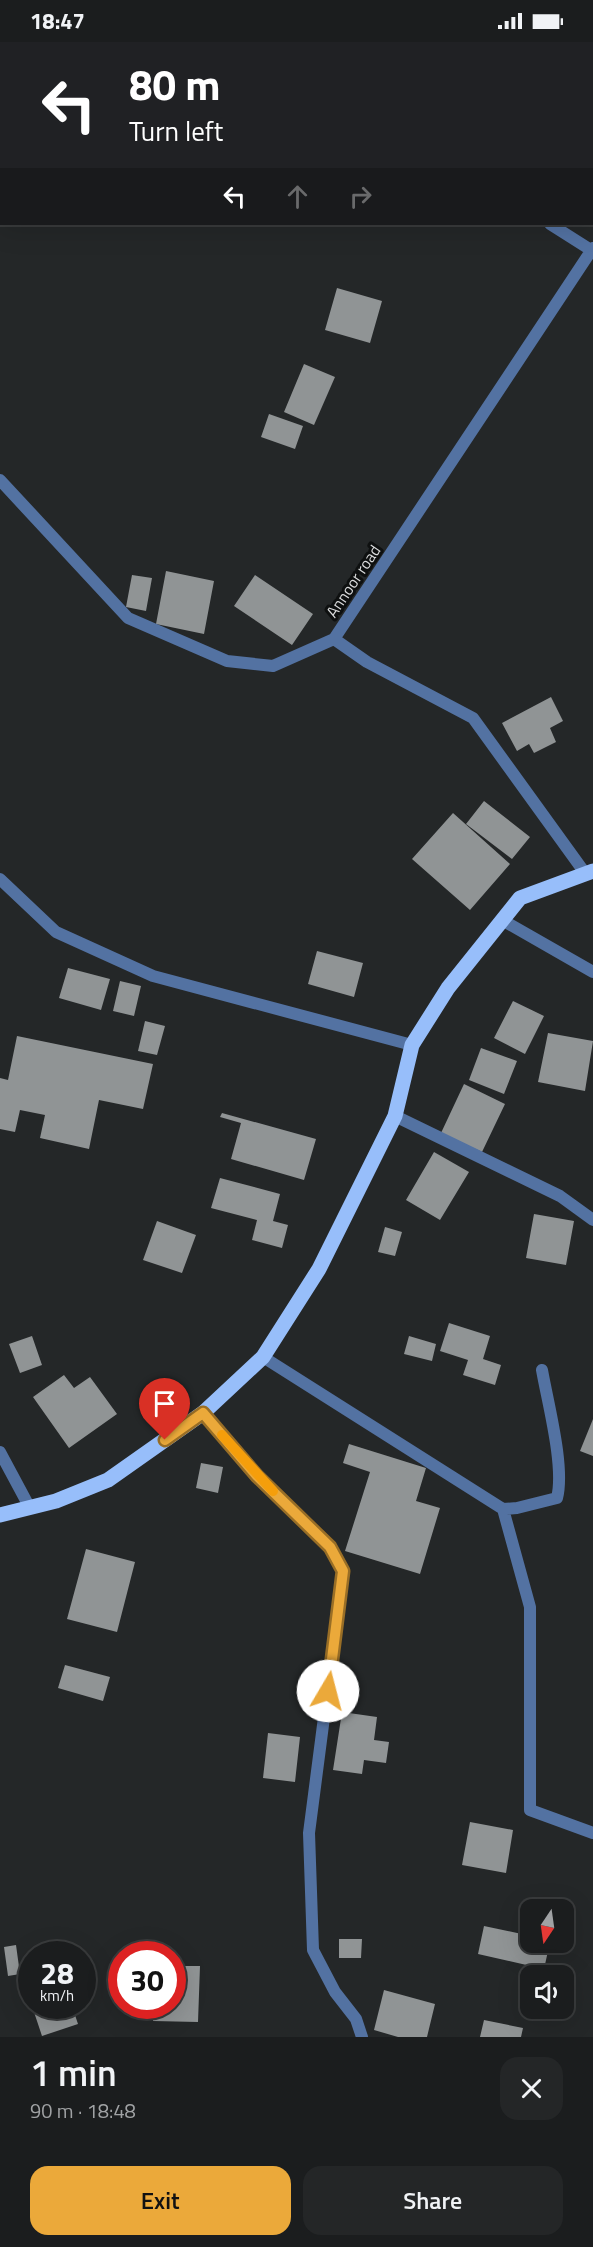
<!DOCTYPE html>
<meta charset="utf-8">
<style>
body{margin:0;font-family:"Titillium Web",sans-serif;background:#242627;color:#f1f3f6;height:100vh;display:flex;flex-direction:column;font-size:22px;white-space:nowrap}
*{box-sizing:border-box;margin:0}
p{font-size:20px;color:#a0a2a4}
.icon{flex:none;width:33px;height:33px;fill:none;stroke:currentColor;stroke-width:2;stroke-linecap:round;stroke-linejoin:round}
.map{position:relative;height:1995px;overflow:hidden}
.side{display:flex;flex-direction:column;background:#1b1d1e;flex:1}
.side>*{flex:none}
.top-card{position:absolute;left:0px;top:0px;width:594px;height:183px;box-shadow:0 6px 24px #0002,0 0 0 2px #393b3c;background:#202124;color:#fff;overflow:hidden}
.needle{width:39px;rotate:193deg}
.tools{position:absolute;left:520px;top:1857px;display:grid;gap:12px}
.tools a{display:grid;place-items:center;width:54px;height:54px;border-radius:12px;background:#1b1d1e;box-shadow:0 6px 24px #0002,0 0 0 2px #393b3c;font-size:30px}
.speed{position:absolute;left:18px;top:1899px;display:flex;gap:12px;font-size:30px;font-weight:700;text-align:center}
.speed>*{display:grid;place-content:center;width:78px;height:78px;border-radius:50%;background:#1b1d1e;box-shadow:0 6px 24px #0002,0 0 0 2px #393b3c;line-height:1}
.speed small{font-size:15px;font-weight:400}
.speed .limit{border:9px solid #d22;background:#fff;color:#111}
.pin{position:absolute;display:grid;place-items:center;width:51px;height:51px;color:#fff;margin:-62px -26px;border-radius:50% 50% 50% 0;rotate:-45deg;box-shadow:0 0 6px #0007}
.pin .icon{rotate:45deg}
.me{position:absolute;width:66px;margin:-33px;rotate:8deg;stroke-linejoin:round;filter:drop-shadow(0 0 4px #0008)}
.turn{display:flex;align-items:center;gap:21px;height:126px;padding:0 30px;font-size:27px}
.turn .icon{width:78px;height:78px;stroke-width:2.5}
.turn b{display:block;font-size:42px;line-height:51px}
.lanes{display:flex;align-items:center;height:57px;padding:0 30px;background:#0003;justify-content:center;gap:30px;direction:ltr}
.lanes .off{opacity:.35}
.round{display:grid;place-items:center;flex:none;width:63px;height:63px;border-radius:18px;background:#242627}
.overview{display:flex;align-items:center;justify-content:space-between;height:102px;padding:0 30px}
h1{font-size:36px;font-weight:600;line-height:45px}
.button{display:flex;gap:12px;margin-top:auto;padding:12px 30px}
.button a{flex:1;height:69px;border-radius:18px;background:#eba93a;color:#111;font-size:24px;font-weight:600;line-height:69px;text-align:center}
.button a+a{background:#242627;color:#f1f3f6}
.status{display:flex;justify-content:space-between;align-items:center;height:42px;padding:0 30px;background:#1b1d1e;direction:ltr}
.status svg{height:16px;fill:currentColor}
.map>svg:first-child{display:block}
.building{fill:#909495}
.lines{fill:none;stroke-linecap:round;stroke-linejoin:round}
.street{stroke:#5372a2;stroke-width:12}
.primary{stroke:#97befa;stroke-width:15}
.route-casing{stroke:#996e26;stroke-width:15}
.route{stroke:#eba93a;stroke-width:10}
.slow{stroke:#f59e0b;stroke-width:10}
.labels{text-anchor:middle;stroke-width:6;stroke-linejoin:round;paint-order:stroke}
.street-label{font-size:16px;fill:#dadbdc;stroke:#0e1010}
</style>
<div class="status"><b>18:47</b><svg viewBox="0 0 49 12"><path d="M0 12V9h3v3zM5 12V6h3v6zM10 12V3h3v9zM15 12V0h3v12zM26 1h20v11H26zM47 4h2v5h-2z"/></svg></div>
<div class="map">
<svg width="593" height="1995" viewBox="0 0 593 1995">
<rect width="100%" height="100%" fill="#242728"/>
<path class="building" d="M337 246 382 259 370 301 325 288Z
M304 322 335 335 314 383 284 370Z
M269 372 303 384 295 407 261 395Z
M166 529 214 539 204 592 156 582Z
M132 533 152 536 146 569 126 565Z
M255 533 313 572 292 603 234 564Z
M551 655 563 679 550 686 556 700 534 711 529 702 517 709 502 681Z
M484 759 530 795 512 817 466 782Z
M453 771 510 822 470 868 412 817Z
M317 909 363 921 354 955 308 942Z
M68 926 110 937 101 968 59 956Z
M120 939 141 944 134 974 113 969Z
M513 959 544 974 525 1012 494 996Z
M145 979 165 984 157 1013 138 1009Z
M548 991 593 999 585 1049 538 1040Z
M17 994 153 1022 143 1067 99 1058 89 1107 40 1096 45 1073 20 1068 15 1090 0 1087V1036L8 1038Z
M481 1006 517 1019 504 1052 469 1038Z
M464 1042 505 1062 482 1110 441 1091Z
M222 1071 316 1097 304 1138 231 1117 241 1081 220 1075Z
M434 1110 469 1130 440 1178 406 1158Z
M220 1136 280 1152 273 1179 288 1183 282 1206 252 1198 257 1178 211 1166Z
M534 1172 574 1179 566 1223 526 1216Z
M157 1179 196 1193 182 1231 143 1218Z
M385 1185 402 1190 395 1214 378 1210Z
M449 1281 490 1294 483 1317 501 1323 495 1343 463 1333 468 1318 440 1309Z
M32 1294 42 1323 20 1331 9 1302Z
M409 1294 436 1302 432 1319 404 1312Z
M64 1333 74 1346 90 1335 117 1372 69 1406 33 1355Z
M593 1377V1414L580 1409Z
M349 1402 426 1426 416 1459 440 1466 420 1532 345 1509 370 1430 343 1421Z
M201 1421 223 1425 218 1451 196 1446Z
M86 1507 135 1520 117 1590 67 1577Z
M65 1623 110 1635 103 1659 58 1646Z
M342 1670 377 1675 374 1698 389 1700 386 1721 364 1718 362 1732 333 1728Z
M268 1691 300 1695 295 1740 263 1736Z
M470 1780 513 1788 506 1831 462 1823Z
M484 1884 531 1894V1900H550L544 1927 478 1912Z
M339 1897H362L361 1916H339Z
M16 1903 20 1932 8 1934 4 1905Z
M172 1924H200L198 1980 153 1979V1964H172Z
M384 1948 435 1962 427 1995H398L374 1988Z
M32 1964H72L78 1982 42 1994Z
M484 1978 523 1986 521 1995H480Z"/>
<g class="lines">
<path class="street" d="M588 2V0
M592 42 593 43
M550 182 591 208
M0 438 128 576 227 619 273 624 334 597
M585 831 473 676 367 620 334 597 593 206
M0 837 56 890 153 934 412 1003
M502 878 593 930
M395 1074 560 1154 593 1178
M263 1315 503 1467 530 1565V1768L593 1791
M203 1371 257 1434 330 1505 343 1529 309 1791 313 1908 335 1950 356 1977 362 1995
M0 1410 30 1466
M503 1467 517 1466 557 1456C565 1425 548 1362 542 1328"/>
<path class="primary" d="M0 1473 56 1459 108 1438 203 1371 263 1315 319 1227 395 1074 412 1003 448 946 520 856 593 829"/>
</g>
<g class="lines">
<defs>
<path id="route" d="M165 1398 203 1371 257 1434 330 1505 343 1529 328 1649"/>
</defs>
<use href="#route" class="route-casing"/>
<use href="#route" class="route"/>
<path class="slow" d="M222 1393 273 1449"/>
</g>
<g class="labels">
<g class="street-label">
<text transform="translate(353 539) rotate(-56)" y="6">Annoor road</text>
</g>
</g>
</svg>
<div class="tools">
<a><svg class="needle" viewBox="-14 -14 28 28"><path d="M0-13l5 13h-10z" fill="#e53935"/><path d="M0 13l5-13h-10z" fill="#a0a2a4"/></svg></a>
<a><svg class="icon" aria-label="sound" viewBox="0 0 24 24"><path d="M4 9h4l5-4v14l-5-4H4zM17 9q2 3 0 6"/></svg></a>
</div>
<div class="speed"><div>28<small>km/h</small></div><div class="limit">30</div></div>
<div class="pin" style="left:165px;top:1398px;background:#d93025"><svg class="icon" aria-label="arrive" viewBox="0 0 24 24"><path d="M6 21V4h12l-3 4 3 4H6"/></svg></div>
<svg class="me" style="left:328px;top:1649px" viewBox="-20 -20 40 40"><circle r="19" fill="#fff"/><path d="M0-13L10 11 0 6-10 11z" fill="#eba93a"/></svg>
<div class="top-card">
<div class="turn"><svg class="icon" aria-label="left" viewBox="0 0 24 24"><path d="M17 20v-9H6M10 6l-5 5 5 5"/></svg><div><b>80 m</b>Turn left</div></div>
<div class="lanes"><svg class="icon" aria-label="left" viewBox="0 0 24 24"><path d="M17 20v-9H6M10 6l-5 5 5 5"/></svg><svg class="icon off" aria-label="ahead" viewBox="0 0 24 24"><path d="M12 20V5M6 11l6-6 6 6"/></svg><svg class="icon off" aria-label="right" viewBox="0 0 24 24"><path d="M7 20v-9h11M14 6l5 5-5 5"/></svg></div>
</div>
</div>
<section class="side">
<div class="overview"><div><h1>1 min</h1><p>90 m · 18:48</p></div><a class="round"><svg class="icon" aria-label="close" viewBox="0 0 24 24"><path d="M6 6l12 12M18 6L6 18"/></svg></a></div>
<div class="button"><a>Exit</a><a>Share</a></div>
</section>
